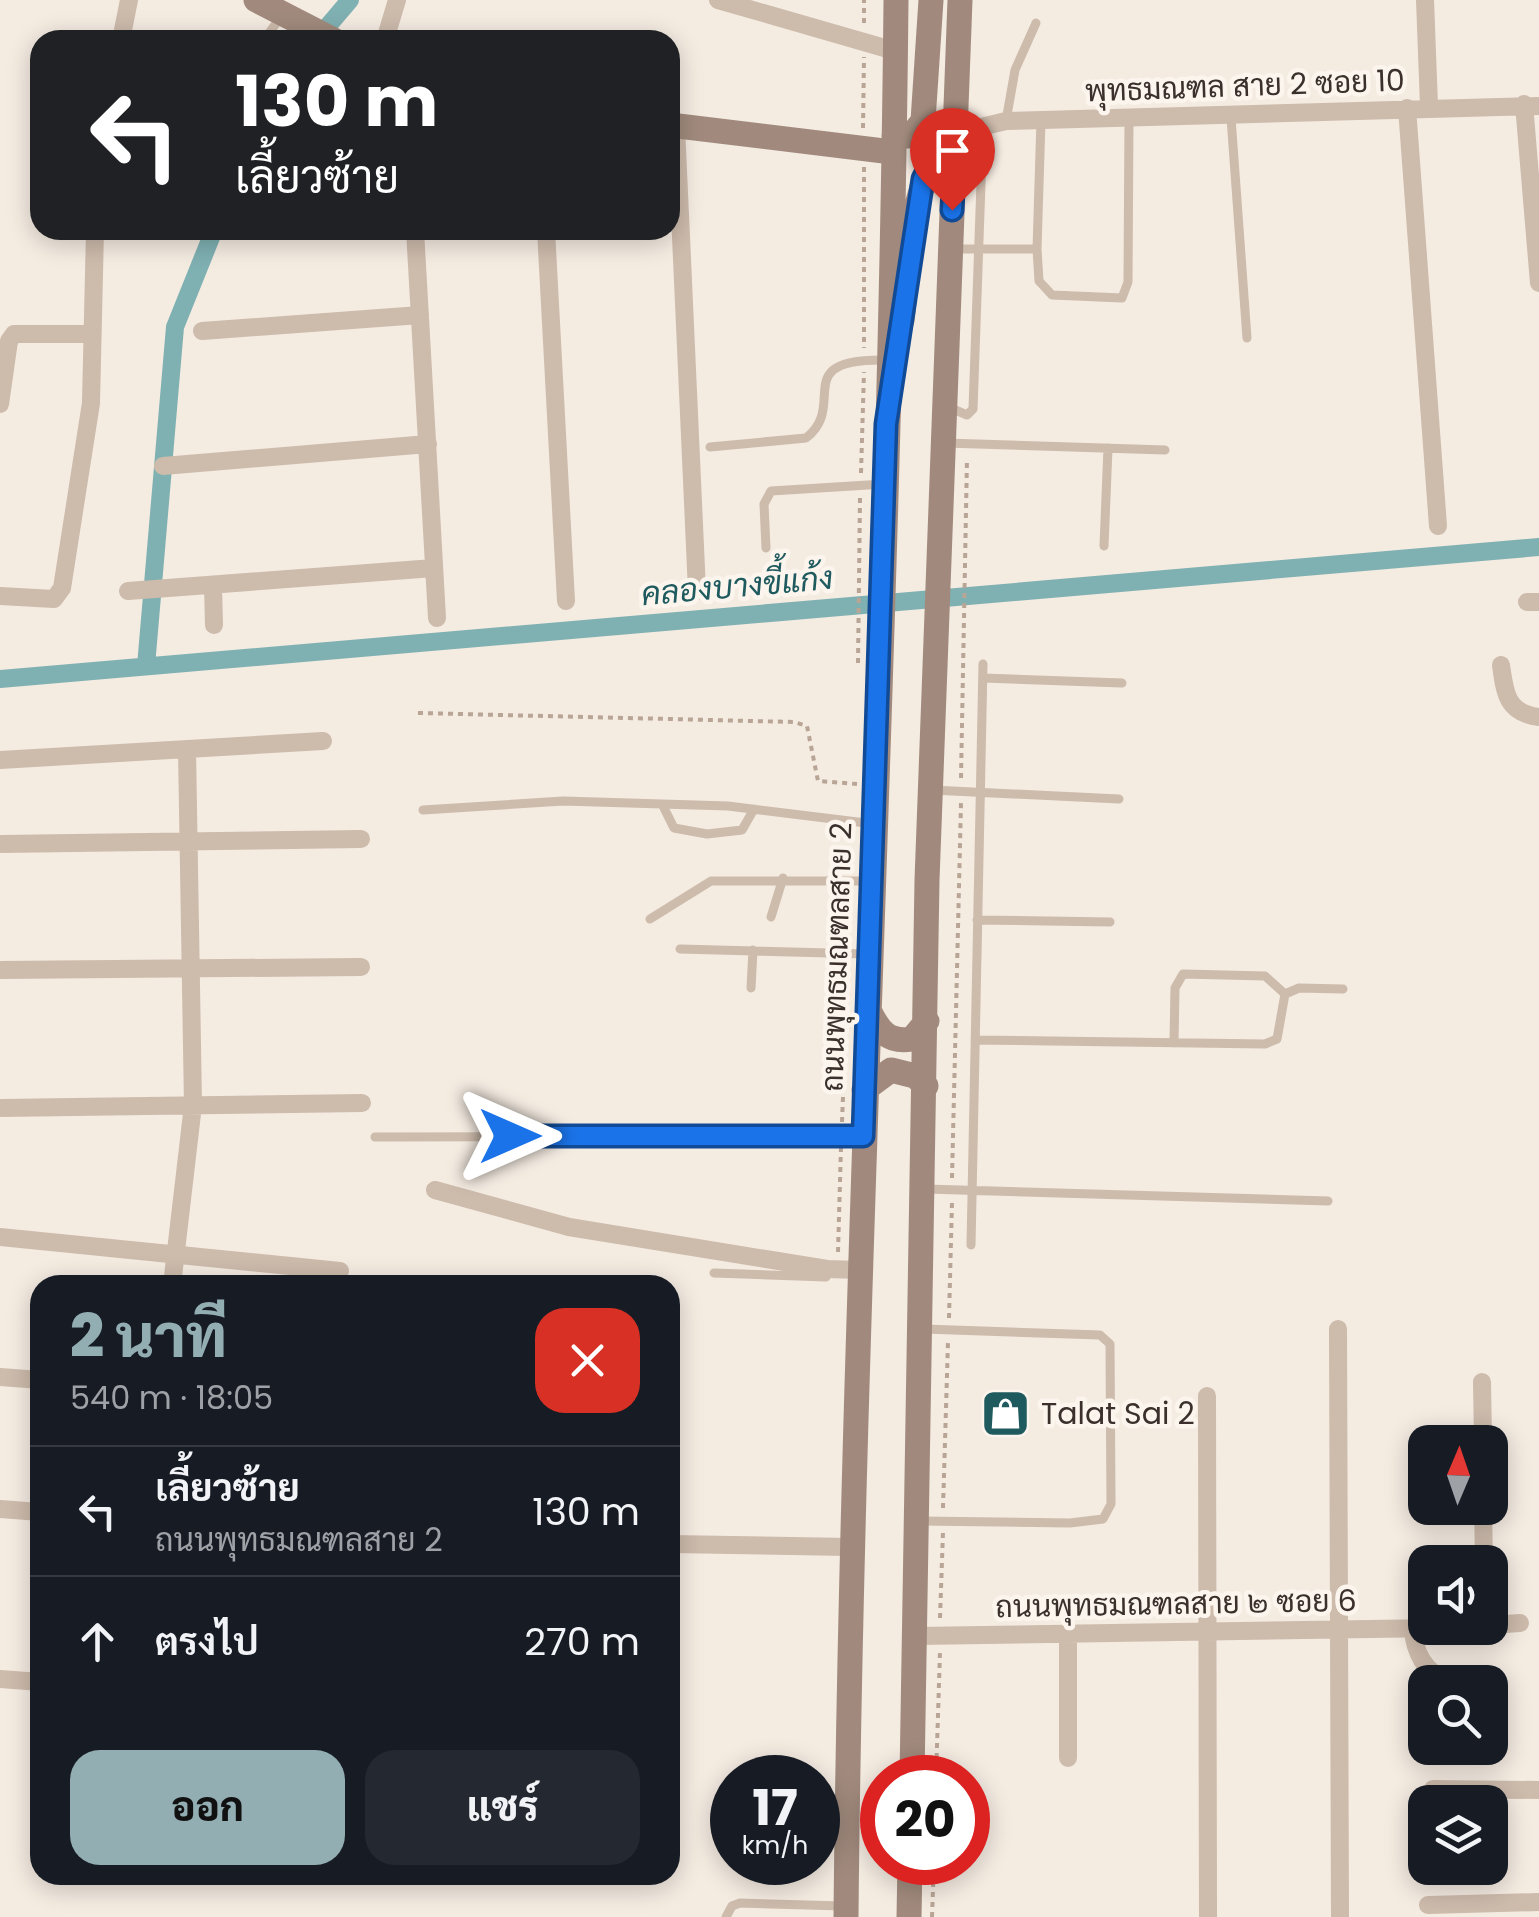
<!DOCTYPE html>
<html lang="th">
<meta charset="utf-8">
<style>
body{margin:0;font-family:Poppins,Sarabun,sans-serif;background:#242831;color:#f1f3f6;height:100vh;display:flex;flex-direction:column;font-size:38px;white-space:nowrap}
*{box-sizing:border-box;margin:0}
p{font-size:32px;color:#9ea1a6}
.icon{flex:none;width:55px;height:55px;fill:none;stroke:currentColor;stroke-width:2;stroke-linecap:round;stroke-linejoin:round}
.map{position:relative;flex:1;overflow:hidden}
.drawer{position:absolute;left:30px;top:1275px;width:650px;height:610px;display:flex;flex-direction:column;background:#171b24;border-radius:30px;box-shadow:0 5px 25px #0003}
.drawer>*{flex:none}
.hud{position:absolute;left:30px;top:30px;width:650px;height:210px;border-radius:30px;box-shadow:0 5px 25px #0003;background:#202124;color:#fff;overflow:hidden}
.needle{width:65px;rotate:2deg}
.controls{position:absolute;left:1408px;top:1425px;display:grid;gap:20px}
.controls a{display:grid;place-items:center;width:100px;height:100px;border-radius:20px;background:#171b24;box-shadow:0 5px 25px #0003;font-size:50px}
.speed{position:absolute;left:710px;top:1755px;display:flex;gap:20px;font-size:50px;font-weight:700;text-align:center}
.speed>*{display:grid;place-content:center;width:130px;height:130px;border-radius:50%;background:#171b24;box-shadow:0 5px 25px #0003;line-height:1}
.speed small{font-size:25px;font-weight:400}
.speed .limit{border:15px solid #d22;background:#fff;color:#111}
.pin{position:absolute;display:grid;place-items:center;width:85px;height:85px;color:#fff;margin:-102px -42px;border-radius:50% 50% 50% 0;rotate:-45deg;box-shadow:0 0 10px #0007}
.pin .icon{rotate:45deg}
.me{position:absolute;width:110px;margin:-55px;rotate:90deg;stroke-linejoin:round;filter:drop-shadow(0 0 8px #0008)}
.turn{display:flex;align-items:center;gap:35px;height:210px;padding:0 40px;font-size:45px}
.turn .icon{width:130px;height:130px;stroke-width:2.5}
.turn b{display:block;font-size:70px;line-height:85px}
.round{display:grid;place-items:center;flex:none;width:105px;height:105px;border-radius:30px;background:#242831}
.head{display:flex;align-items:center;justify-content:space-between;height:170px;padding:0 40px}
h1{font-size:60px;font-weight:800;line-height:75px;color:#92aeb2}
.cta{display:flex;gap:20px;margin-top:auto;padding:20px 40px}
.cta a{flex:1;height:115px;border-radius:30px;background:#92aeb2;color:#111;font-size:40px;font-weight:800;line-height:115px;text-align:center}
.cta a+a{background:#242831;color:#f1f3f6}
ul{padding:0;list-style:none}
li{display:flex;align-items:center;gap:30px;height:130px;padding:0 40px;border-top:2px solid #363941}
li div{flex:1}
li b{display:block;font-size:38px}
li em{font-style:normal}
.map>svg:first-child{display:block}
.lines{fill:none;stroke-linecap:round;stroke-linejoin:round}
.canal{stroke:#7fb0b2;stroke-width:18}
.path{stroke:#b9a596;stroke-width:4;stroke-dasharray:5 5;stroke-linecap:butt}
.lane{stroke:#cdbbac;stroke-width:9}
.street{stroke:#cdbbac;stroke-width:18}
.secondary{stroke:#a18a7d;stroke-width:25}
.route-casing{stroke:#114b97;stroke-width:25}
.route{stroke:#1a73e8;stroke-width:18}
.labels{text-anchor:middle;stroke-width:9;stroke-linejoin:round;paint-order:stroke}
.street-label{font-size:30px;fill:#3b302b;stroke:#fbf5ee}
.poi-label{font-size:30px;fill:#3b302b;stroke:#fbf5ee;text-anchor:start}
.water-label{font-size:32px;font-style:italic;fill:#1f5a5e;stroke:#fbf5ee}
</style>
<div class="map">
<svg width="1539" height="1917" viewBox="0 0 1539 1917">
<rect width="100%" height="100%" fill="#f4ebe1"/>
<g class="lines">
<path class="canal" d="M316 40 350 0
M146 666 175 327 214 230
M0 679 1539 547"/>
<path class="path" d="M864 23V0
M863 128 864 57
M864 167V348
M861 473 864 372
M858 663 860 497
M418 713 794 722 807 726 818 781 857 784
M961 778 967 458
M843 1082 846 1027
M842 1122 843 1097
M952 1178 961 803
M838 1252 841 1147
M949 1318 952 1202
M943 1508 948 1342
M940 1618 943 1532
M936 1778 940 1652
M932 1917 934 1862"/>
<path class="lane" d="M264 40 280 18
M1231 118 1247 338
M1006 121 1015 70 1036 23
M952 249H1037L1039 281 1052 295 1122 298 1128 282 1129 120
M1037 249 1041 120
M946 406 967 415 973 409 983 127
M945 443 1165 450
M710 447 806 438C849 405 787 358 887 360
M1104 546 1108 448
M766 548 764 504 771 491 884 484
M983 678 1122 683
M932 790 1119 799
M662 804 674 828 707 834 742 830 754 809
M423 810 563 801 728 806 874 824
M771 917 783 878
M650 919 711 881H871
M977 920 1110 922
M680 949 867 954
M751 988 753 950
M975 1040 1265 1044 1277 1039 1285 994 1299 988 1343 989
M1174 1043 1175 988 1183 974 1265 976 1285 994
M375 1137 861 1136
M926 1189 1328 1201
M971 1245 983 664
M714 1273 826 1277
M921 1521 1070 1523 1103 1519 1111 1504 1110 1344 1100 1335 924 1329
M726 1917 732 1906 740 1903 843 1906"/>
<path class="street" d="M718 0 895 51
M1425 0 1429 106
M121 40 129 0
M385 40 397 0
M1524 104 1539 283
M1407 108 1438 526
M676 126 697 591
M956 133 1006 121 1539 106
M415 230 437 618
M546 230 566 601
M202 331 420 315
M0 404 9 341 14 334H91
M163 466 428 444
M213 585 214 625
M128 591 434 568
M0 596 54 599 62 588 91 403 95 230
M1527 602H1539
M1501 665C1505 694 1507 713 1539 717
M0 760 323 741
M0 844 361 839
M0 970 361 967
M0 1108 362 1103
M435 1190 569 1227 827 1269 859 1270
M0 1237 340 1271
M172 1285 193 1105 187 749
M1338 1329 1340 1917
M0 1377 40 1380
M1482 1382 1483 1442
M1207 1396 1208 1917
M1483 1508 1484 1562
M0 1509 40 1512
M670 1544 850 1547
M1490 1625 1520 1623
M1413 1628C1414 1652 1425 1673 1448 1681
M1068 1635V1758
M917 1636 1437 1628
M0 1679 40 1682
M1433 1789 1539 1790
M1428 1905 1539 1902"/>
<path class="secondary" d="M256 0 334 40
M670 125 892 152
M894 136H911L923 121 931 0
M902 320C909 268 910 164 956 133
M869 1010C879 1031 888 1043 912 1039L927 1021
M864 1090 891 1070 915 1076 926 1086
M912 1778 927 880 960 0
M846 1917C852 1278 890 639 896 0
M909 1917 910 1862"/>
</g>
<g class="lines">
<defs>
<path id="route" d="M510 1136H863L886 424 923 179 937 152 956 133 952 210"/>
</defs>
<use href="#route" class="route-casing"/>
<use href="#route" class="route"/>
</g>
<defs>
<symbol id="shop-square" viewBox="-11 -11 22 22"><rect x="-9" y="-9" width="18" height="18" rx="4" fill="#1f5a5e" stroke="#fbf5ee"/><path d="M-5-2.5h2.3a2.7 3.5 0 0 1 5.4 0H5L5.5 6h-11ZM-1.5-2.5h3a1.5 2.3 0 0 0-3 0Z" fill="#fff"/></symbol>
</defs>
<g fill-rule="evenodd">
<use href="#shop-square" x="978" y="1386" width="55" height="55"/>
</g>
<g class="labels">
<g class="street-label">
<text transform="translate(1245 86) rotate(-2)" y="10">พุทธมณฑล สาย 2 ซอย 10</text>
<text transform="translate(837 957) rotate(-88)" y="10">ถนนพุทธมณฑลสาย 2</text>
<text transform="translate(1176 1604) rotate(-1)" y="10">ถนนพุทธมณฑลสาย ๒ ซอย 6</text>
</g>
<g class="poi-label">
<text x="1041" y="1424">Talat Sai 2</text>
</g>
<g class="water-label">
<text transform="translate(737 586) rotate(-5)" y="11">คลองบางขี้แก้ง</text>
</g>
</g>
</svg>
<div class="controls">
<a><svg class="needle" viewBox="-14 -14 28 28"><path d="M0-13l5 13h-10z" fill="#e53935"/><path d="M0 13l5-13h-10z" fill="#9ea1a6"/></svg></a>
<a><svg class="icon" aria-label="sound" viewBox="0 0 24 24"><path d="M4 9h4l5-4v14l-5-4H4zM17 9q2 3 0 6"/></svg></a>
<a><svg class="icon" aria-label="search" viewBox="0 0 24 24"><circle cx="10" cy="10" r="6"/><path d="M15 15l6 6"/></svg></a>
<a><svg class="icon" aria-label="layers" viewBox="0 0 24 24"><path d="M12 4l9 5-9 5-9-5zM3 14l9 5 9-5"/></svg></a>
</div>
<div class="speed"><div>17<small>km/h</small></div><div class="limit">20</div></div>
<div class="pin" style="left:952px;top:210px;background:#d93025"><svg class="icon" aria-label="arrive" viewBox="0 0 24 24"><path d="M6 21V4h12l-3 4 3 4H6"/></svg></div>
<svg class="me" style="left:510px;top:1136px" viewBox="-20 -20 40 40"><path d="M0-17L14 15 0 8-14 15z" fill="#1a73e8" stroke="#fff" stroke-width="4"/></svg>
<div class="hud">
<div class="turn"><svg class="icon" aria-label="left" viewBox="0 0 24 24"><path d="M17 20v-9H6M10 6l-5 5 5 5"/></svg><div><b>130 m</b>เลี้ยวซ้าย</div></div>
</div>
<section class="drawer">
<div class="head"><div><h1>2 นาที</h1><p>540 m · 18:05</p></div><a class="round" style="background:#d93025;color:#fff"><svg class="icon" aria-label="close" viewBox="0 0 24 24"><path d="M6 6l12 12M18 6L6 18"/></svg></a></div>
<ul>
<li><svg class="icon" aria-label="left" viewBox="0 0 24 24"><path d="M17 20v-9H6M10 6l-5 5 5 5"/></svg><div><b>เลี้ยวซ้าย</b><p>ถนนพุทธมณฑลสาย 2</p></div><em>130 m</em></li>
<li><svg class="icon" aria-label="ahead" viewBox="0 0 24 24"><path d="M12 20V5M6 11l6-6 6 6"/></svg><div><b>ตรงไป</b></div><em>270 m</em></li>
</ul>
<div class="cta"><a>ออก</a><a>แชร์</a></div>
</section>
</div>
